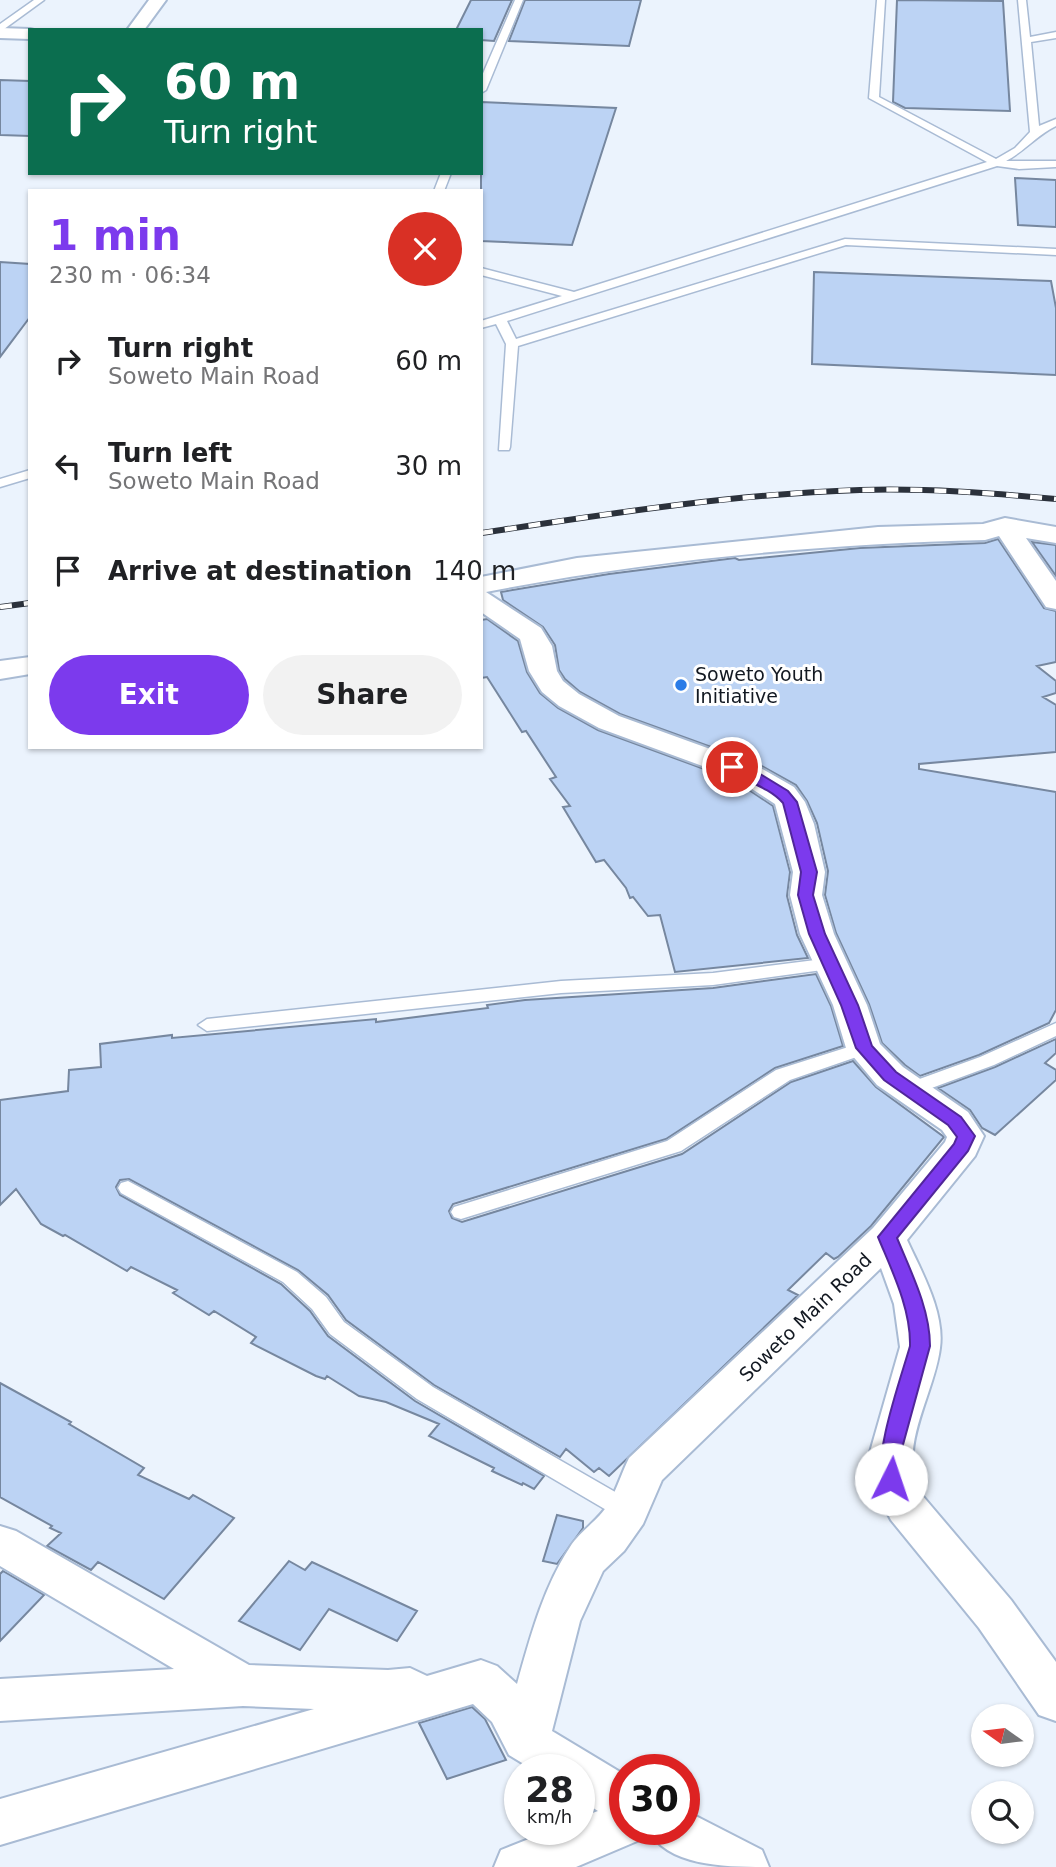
<!DOCTYPE html>
<meta charset="utf-8">
<style>
body{margin:0;font-family:"DejaVu Sans",sans-serif;background:#f2f2f2;color:#202124;height:100vh;display:flex;flex-direction:column;font-size:26px;white-space:nowrap}
*{box-sizing:border-box;margin:0}
p{font-size:23px;color:#757577}
.icon{flex:none;width:38px;height:38px;fill:none;stroke:currentColor;stroke-width:2;stroke-linecap:round;stroke-linejoin:round}
.map{position:relative;flex:1;overflow:hidden}
.panel{position:absolute;left:28px;top:189px;width:455px;height:560px;display:flex;flex-direction:column;background:#fff;border-radius:0px;box-shadow:0 2px 5px #0004}
.panel>*{flex:none}
.banner{position:absolute;left:28px;top:28px;width:455px;height:147px;border-radius:0px;box-shadow:0 2px 5px #0004;background:#0b6e4f;color:#fff;overflow:hidden}
.needle{width:46px;rotate:284deg}
.fabs{position:absolute;left:971px;top:1704px;display:grid;gap:14px}
.fabs a{display:grid;place-items:center;width:63px;height:63px;border-radius:50%;background:#fff;box-shadow:0 2px 5px #0004;font-size:35px}
.speed{position:absolute;left:504px;top:1754px;display:flex;gap:14px;font-size:35px;font-weight:700;text-align:center}
.speed>*{display:grid;place-content:center;width:91px;height:91px;border-radius:50%;background:#fff;box-shadow:0 2px 5px #0004;line-height:1}
.speed small{font-size:18px;font-weight:400}
.speed .limit{border:10px solid #d22;background:#fff;color:#111}
.pin{position:absolute;display:grid;place-items:center;width:60px;height:60px;color:#fff;margin:-30px;border:4px solid #fff;border-radius:50%;box-shadow:0 2px 7px #0007}
.me{position:absolute;width:77px;margin:-38px;rotate:4deg;stroke-linejoin:round;filter:drop-shadow(0 0 5px #0008)}
.turn{display:flex;align-items:center;gap:24px;height:147px;padding:0 21px;font-size:32px}
.turn .icon{width:91px;height:91px;stroke-width:2.5}
.turn b{display:block;font-size:49px;line-height:60px}
.round{display:grid;place-items:center;flex:none;width:74px;height:74px;border-radius:37px;background:#f2f2f2}
.head{display:flex;align-items:center;justify-content:space-between;height:119px;padding:0 21px}
h1{font-size:42px;font-weight:600;line-height:52px;color:#7c3aed}
.primary-button{display:flex;gap:14px;margin-top:auto;padding:14px 21px}
.primary-button a{flex:1;height:80px;border-radius:42px;background:#7c3aed;color:#fff;font-size:28px;font-weight:600;line-height:80px;text-align:center}
.primary-button a+a{background:#f2f2f2;color:#202124}
ul{padding:0;list-style:none}
li{display:flex;align-items:center;gap:21px;height:105px;padding:0 21px}
li div{flex:1}
li b{display:block;font-size:26px}
li em{font-style:normal}
.map>svg:first-child{display:block}
.building{fill:#bcd3f4;stroke:#76879f;stroke-width:2}
.lines{fill:none;stroke-linecap:round;stroke-linejoin:round}
.lane-casing{stroke:#a9bbd4;stroke-width:3}
.street-casing{stroke:#a9bbd4;stroke-width:4}
.lane{fill:#fff;fill-rule:evenodd}
.street{fill:#fff;fill-rule:evenodd}
.rail-casing{stroke:#2b313b;stroke-width:6}
.rail{stroke:#fff;stroke-width:4.5;stroke-dasharray:12;stroke-linecap:butt}
.route{fill:#7c3aed;stroke:#51269a;stroke-width:2}
.poi-dot{fill:#2b7ce7;stroke:#fff;stroke-width:2.5}
.labels{text-anchor:middle;stroke-width:6;stroke-linejoin:round;paint-order:stroke}
.poi-label{font-size:19px;fill:#121821;stroke:#fff;text-anchor:start}
.street-label{font-size:19px;fill:#121821;stroke:#fff}
</style>
<div class="map">
<svg width="1056" height="1867" viewBox="0 0 1056 1867">
<rect width="100%" height="100%" fill="#ebf3fd"/>
<path class="building" d="M471 0H512L494 41 481 40V30H456Z
M525 0H641L629 46 509 41Z
M897 0 1003 1 1010 111 905 108 893 102Z
M0 80 30 81V136L0 135Z
M481 102 616 108 572 245 481 241Z
M1015 178 1056 180V227L1018 225Z
M0 262 30 264V317L0 357Z
M814 272 1051 281 1056 308V375L812 364Z
M998 539 1044 608 1056 611V662L1037 666 1056 681V693L1043 697 1056 705V752L919 764V769L1056 792V1010L1049 1023 979 1055 920 1076 905 1065 882 1043 869 1004 836 933 825 895 828 871 817 823 807 801 796 785 758 764 620 714 580 692 565 679 559 670 555 645 543 627 503 600 501 592 609 574 735 558 739 560 860 548 985 543Z
M1032 542 1056 545V576Z
M487 619 518 641 527 672 540 693 558 708 598 730 734 780 773 806 790 872 787 896 797 935 808 958 675 972 660 915 648 916 633 897 630 898 626 888 604 860 596 862 563 807 570 806 550 779 556 777 526 731 522 732 487 677 481 678V620Z
M816 974 831 1006 843 1046 775 1068 666 1139 453 1204 449 1211 452 1218 462 1222 682 1154 791 1082 853 1061 876 1087 944 1137 871 1226 838 1257 834 1259 826 1253 788 1290 798 1295 609 1476 599 1468 594 1472 566 1449 560 1457 434 1385 346 1320 328 1295 298 1270 129 1179 120 1180 116 1187 120 1195 281 1284 310 1311 328 1336 415 1401 544 1476 534 1489 523 1483 522 1485 492 1471 494 1468 429 1436 439 1424 386 1402 359 1396 327 1376 325 1379 316 1376 251 1343 256 1337 214 1311 209 1315 173 1293 177 1290 131 1267 127 1271 65 1235 63 1236 41 1224 16 1189 0 1205V1100L68 1091 69 1070 101 1067 100 1044 172 1035V1038L376 1019V1022L488 1008 487 1005 525 1000 713 988Z
M1056 1039V1053L1045 1063 1056 1070V1080L995 1135 982 1128 970 1110 938 1088 995 1067Z
M0 1383 71 1422 69 1424 144 1468 138 1475 189 1499 193 1495 234 1518 164 1599 98 1562 91 1570 47 1546 61 1533 50 1528 52 1526 0 1497Z
M557 1515 583 1521V1528L557 1564 543 1561Z
M289 1561 305 1570 312 1562 417 1611 397 1641 329 1609 300 1650 239 1621Z
M3 1571 44 1595 0 1641V1574Z
M472 1707 485 1719 506 1760 447 1779 419 1723Z"/>
<g class="lines">
<defs>
<path id="lane" d="M34 0H44L0 32V24Z
M515 0H523L486 90 481 93V78Z
M877 0H885L879 97 996 159 1015 148 1030 132 1018 0H1026L1030 37 1056 32V38L1031 42 1039 126 1056 119V126C1037 135 1025 151 1006 161H1056V167L1019 169 997 166 507 321 516 339 845 239 1056 249V255L846 245 518 346 510 447 509 450H499L506 344 496 324 481 328V321L562 296 481 275V268L574 292 987 162 869 98Z
M441 173H451L444 191H434Z
M30 470V478L0 487V479Z
M831 958 837 960 840 964 837 968 713 985 561 993 207 1031 198 1025 207 1019 561 981 713 973Z
M1056 1023V1036L994 1065 910 1096 903 1095 901 1090 903 1085 980 1057Z
M864 1042 871 1044 873 1048 871 1052 790 1080 681 1151 461 1219 454 1217 451 1212 454 1207 667 1141 776 1070Z
M128 1181 297 1272 326 1297 344 1322 433 1387 636 1504 639 1511 636 1518 628 1520 620 1518 417 1399 330 1334 312 1309 283 1282 121 1193 118 1188 121 1183Z"/>
<path id="street" d="M149 0H166L144 30H127Z
M0 28 30 29 34 30H30V39L0 38Z
M1005 518 1056 527V543L1026 538 1056 581V609L1046 607 999 536 985 540C820 544 648 560 486 592L541 628 552 646 557 671 563 681 579 694 619 716 757 766 794 787 805 802 814 824 825 872 822 895 834 934 867 1005 880 1044 903 1067 968 1112 984 1136 975 1156 907 1240C921 1271 945 1312 940 1348 934 1396 896 1448 921 1494L1011 1600 1056 1662V1721L1039 1715 979 1628 891 1520 870 1479V1452L900 1347 894 1304 881 1268 662 1480 643 1524 624 1551 603 1571 580 1621 552 1731 625 1775V1829H647L642 1839 576 1867H494L501 1850 554 1829H579V1818L598 1811 579 1799V1769H532L509 1755 492 1722 473 1704 0 1845V1799L314 1709 243 1706 0 1721V1679L174 1669 0 1566V1526L16 1531 249 1665 388 1670 410 1668 427 1676 481 1660 497 1666 517 1684C530 1638 543 1588 570 1547 580 1531 599 1520 609 1503 617 1489 622 1472 629 1458L873 1228 945 1142 947 1137 942 1130 877 1085 846 1048 833 1005 800 934 790 895 793 872 775 804 735 778 599 728 559 706 542 692 529 671 520 639 481 612V577L577 558 878 527 983 524Z
M30 657V674L0 679V661Z
M684 1810 762 1850 769 1867C727 1867 667 1867 648 1829H684Z"/>
</defs>
<use href="#lane" class="lane-casing"/>
<use href="#street" class="street-casing"/>
<use href="#lane" class="lane"/>
<use href="#street" class="street"/>
<defs>
<path id="rail" d="M481 533C607 514 733 494 860 490 926 488 991 493 1056 499
M0 607 30 603"/>
</defs>
<use href="#rail" class="rail-casing"/>
<use href="#rail" class="rail"/>
</g>
<path class="route" d="M732 763 752 769 788 791 797 802 817 872 813 895 825 934 858 1005 872 1046 896 1072 961 1117 975 1136 968 1151 897 1238C911 1272 930 1309 930 1346L901 1452V1479L898 1484 891 1487 884 1484C871 1460 902 1375 910 1346 911 1309 892 1271 878 1237L954 1144 957 1137 948 1125 884 1080 856 1048 841 1005 809 934 798 895 801 872 783 803C767 785 739 780 725 767L727 764Z"/>
<circle class="poi-dot" cx="681" cy="685" r="7"/>
<g class="labels">
<g class="poi-label">
<text x="695" y="681">Soweto Youth<tspan x="695" dy="22">Initiative</tspan></text>
</g>
<g class="street-label">
<text transform="translate(805 1317) rotate(-44)" y="7">Soweto Main Road</text>
</g>
</g>
</svg>
<div class="fabs">
<a><svg class="needle" viewBox="-14 -14 28 28"><path d="M0-13l5 13h-10z" fill="#e53935"/><path d="M0 13l5-13h-10z" fill="#757577"/></svg></a>
<a><svg class="icon" aria-label="search" viewBox="0 0 24 24"><circle cx="10" cy="10" r="6"/><path d="M15 15l6 6"/></svg></a>
</div>
<div class="speed"><div>28<small>km/h</small></div><div class="limit">30</div></div>
<div class="pin" style="left:732px;top:767px;background:#d93025"><svg class="icon" aria-label="arrive" viewBox="0 0 24 24"><path d="M6 21V4h12l-3 4 3 4H6"/></svg></div>
<svg class="me" style="left:891px;top:1479px" viewBox="-20 -20 40 40"><circle r="19" fill="#fff"/><path d="M0-13L10 11 0 6-10 11z" fill="#7c3aed"/></svg>
<div class="banner">
<div class="turn"><svg class="icon" aria-label="right" viewBox="0 0 24 24"><path d="M7 20v-9h11M14 6l5 5-5 5"/></svg><div><b>60 m</b>Turn right</div></div>
</div>
<section class="panel">
<div class="head"><div><h1>1 min</h1><p>230 m · 06:34</p></div><a class="round" style="background:#d93025;color:#fff"><svg class="icon" aria-label="close" viewBox="0 0 24 24"><path d="M6 6l12 12M18 6L6 18"/></svg></a></div>
<ul>
<li><svg class="icon" aria-label="right" viewBox="0 0 24 24"><path d="M7 20v-9h11M14 6l5 5-5 5"/></svg><div><b>Turn right</b><p>Soweto Main Road</p></div><em>60 m</em></li>
<li><svg class="icon" aria-label="left" viewBox="0 0 24 24"><path d="M17 20v-9H6M10 6l-5 5 5 5"/></svg><div><b>Turn left</b><p>Soweto Main Road</p></div><em>30 m</em></li>
<li><svg class="icon" aria-label="arrive" viewBox="0 0 24 24"><path d="M6 21V4h12l-3 4 3 4H6"/></svg><div><b>Arrive at destination</b></div><em>140 m</em></li>
</ul>
<div class="primary-button"><a>Exit</a><a>Share</a></div>
</section>
</div>
